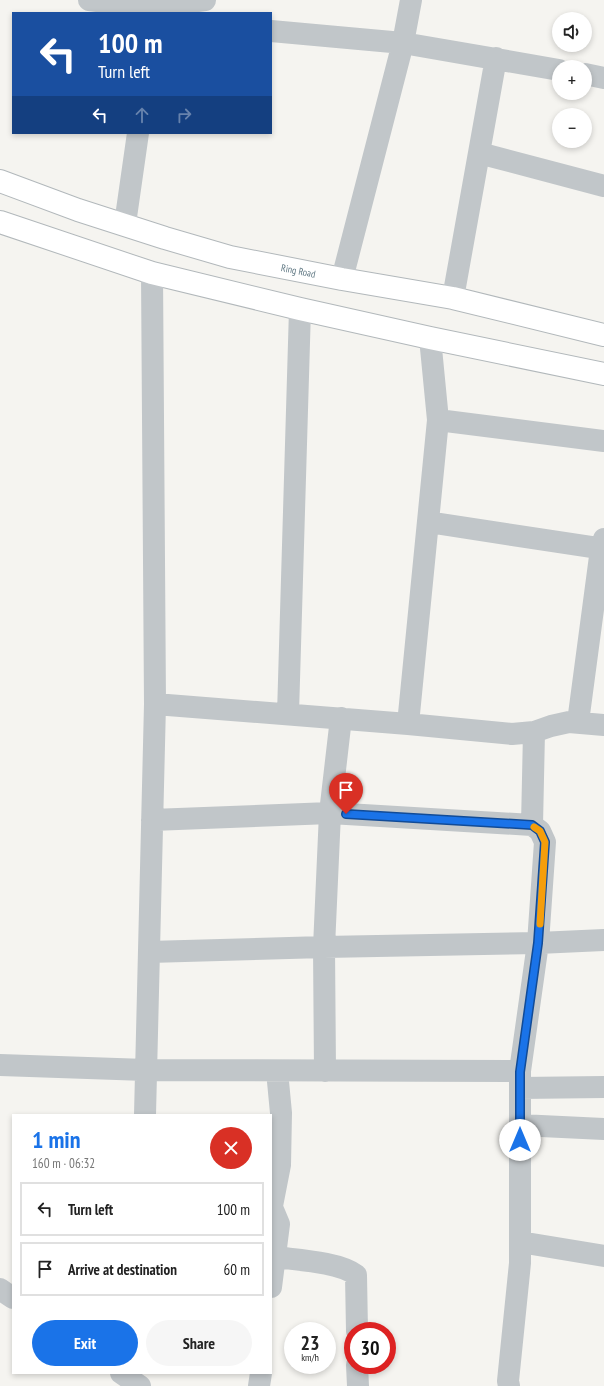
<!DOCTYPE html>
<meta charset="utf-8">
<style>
body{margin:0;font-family:"PT Sans Narrow",sans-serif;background:#f6f6f6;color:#222;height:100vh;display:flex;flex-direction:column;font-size:15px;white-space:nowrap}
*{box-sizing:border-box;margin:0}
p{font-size:13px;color:#767676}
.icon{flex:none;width:22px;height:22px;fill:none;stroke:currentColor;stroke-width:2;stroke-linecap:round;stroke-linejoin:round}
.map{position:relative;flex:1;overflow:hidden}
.panel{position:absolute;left:12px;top:1114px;width:260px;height:260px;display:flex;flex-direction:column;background:#fff;border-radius:0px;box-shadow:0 2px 6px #0003}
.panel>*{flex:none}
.hud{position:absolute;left:12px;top:12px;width:260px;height:122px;border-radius:0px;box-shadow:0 2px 6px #0003;background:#1a4fa0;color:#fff;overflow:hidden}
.tools{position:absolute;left:552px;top:12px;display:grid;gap:8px}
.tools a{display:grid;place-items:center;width:40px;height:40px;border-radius:50%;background:#fff;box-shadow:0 2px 6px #0003;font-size:20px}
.speed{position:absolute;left:284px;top:1322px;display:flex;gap:8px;font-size:20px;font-weight:700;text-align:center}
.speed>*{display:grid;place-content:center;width:52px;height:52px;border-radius:50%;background:#fff;box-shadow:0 2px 6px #0003;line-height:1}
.speed small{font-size:10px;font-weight:400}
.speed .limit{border:6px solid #d22;background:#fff;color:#111}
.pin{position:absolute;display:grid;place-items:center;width:34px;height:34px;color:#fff;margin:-41px -17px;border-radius:50% 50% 50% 0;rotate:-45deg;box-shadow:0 0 4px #0007}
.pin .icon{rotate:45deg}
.me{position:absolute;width:44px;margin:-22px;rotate:0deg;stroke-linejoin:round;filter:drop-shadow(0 0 3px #0008)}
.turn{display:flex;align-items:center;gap:14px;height:84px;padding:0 20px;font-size:18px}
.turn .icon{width:52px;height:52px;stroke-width:2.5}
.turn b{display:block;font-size:28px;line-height:34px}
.lanes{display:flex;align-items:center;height:38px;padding:0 20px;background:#0003;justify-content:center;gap:20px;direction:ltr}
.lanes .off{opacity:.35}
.round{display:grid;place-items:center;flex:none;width:42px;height:42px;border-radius:21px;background:#f6f6f6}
.summary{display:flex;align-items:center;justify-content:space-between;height:68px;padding:0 20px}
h1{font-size:24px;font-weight:700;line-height:30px;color:#1a73e8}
.action{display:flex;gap:8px;margin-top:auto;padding:8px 20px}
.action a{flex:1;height:46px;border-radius:24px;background:#1a73e8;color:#fff;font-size:16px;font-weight:700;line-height:46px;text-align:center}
.action a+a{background:#f6f6f6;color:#222}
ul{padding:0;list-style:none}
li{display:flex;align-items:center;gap:12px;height:54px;margin:0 8px 6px;padding:0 12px;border:2px solid #e0e0e0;border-radius:0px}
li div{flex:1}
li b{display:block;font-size:15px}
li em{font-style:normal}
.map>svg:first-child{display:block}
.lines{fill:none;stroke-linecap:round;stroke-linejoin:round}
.major-casing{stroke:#b2b8bb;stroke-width:24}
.minor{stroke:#c1c6c9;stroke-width:22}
.major{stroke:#fff;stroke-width:22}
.route-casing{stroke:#114b97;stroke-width:10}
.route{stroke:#1a73e8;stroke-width:7}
.slow{stroke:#f59e0b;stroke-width:7}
.labels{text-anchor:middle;stroke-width:4;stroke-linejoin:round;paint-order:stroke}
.street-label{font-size:10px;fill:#617984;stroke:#fff}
</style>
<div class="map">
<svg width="604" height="1386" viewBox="0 0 604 1386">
<rect width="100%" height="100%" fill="#f5f4f0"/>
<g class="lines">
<defs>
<g id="major">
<path id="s1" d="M0 181 78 210 165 238 230 257 342 279 453 298 604 335"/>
<path d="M0 222 152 273 300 309 430 338 604 374"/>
</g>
</defs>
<use href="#major" class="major-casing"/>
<path class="minor" d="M89 0 163 9 183 3 205 0
M271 31 403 43 559 70
M585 74 604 78
M479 153 604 186
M125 224 138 133
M342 279 403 43 411 0
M453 298 496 58
M438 420 604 441
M428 522 604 549
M155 704 408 724 512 734 534 732 551 726 569 722 604 725
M288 714 300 309
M578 722 601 549 604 539
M408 724 438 420 430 338
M152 820 330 813 532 825 540 831 545 842 538 943 520 1071V1263L508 1381 509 1386
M532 825 534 732
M149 952 324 947 538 943 604 940
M0 1065 146 1070 520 1071
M325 1071 324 947 330 813 341 718
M520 1088 604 1087
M145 1115 155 704 152 273
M520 1125 604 1129
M271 1205 279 1224 271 1287
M272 1206 280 1165 281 1113 277 1071
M520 1242 604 1256
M275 1257C297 1260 339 1262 356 1275L357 1331
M0 1289 13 1298
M357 1365 358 1386
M121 1373 140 1386
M259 1386 261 1373"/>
<use href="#major" class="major"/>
</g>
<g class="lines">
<defs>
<path id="route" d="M346 814 532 825 540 831 545 842 538 943 520 1072V1140"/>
</defs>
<use href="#route" class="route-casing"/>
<use href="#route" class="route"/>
<path class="slow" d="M534 827 540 831 545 842 540 924"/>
</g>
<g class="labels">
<g class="street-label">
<text dy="4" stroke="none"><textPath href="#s1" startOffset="312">Ring Road</textPath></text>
</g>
</g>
</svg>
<div class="tools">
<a><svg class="icon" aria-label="sound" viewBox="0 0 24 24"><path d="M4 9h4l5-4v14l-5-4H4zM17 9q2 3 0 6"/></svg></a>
<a>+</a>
<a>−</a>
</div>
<div class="speed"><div>23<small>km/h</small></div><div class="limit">30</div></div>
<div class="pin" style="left:346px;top:814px;background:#d93025"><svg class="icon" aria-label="arrive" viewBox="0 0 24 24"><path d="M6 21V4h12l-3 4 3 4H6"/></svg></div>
<svg class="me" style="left:520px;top:1140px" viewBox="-20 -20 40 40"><circle r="19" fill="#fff"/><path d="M0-13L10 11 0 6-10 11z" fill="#1a73e8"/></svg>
<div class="hud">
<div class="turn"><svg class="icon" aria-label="left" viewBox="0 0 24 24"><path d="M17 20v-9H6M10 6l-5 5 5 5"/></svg><div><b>100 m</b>Turn left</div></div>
<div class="lanes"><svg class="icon" aria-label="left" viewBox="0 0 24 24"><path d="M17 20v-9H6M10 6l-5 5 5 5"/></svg><svg class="icon off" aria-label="ahead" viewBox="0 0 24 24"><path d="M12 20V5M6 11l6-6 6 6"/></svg><svg class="icon off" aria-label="right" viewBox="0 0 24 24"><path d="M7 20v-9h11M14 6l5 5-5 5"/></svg></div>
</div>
<section class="panel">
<div class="summary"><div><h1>1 min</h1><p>160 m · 06:32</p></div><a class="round" style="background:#d93025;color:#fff"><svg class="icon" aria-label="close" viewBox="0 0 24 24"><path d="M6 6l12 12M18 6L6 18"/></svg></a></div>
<ul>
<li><svg class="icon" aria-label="left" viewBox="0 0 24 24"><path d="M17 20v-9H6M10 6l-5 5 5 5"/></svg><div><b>Turn left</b></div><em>100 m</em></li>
<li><svg class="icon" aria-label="arrive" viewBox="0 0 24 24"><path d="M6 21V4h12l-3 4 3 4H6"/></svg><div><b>Arrive at destination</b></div><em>60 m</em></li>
</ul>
<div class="action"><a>Exit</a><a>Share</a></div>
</section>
</div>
